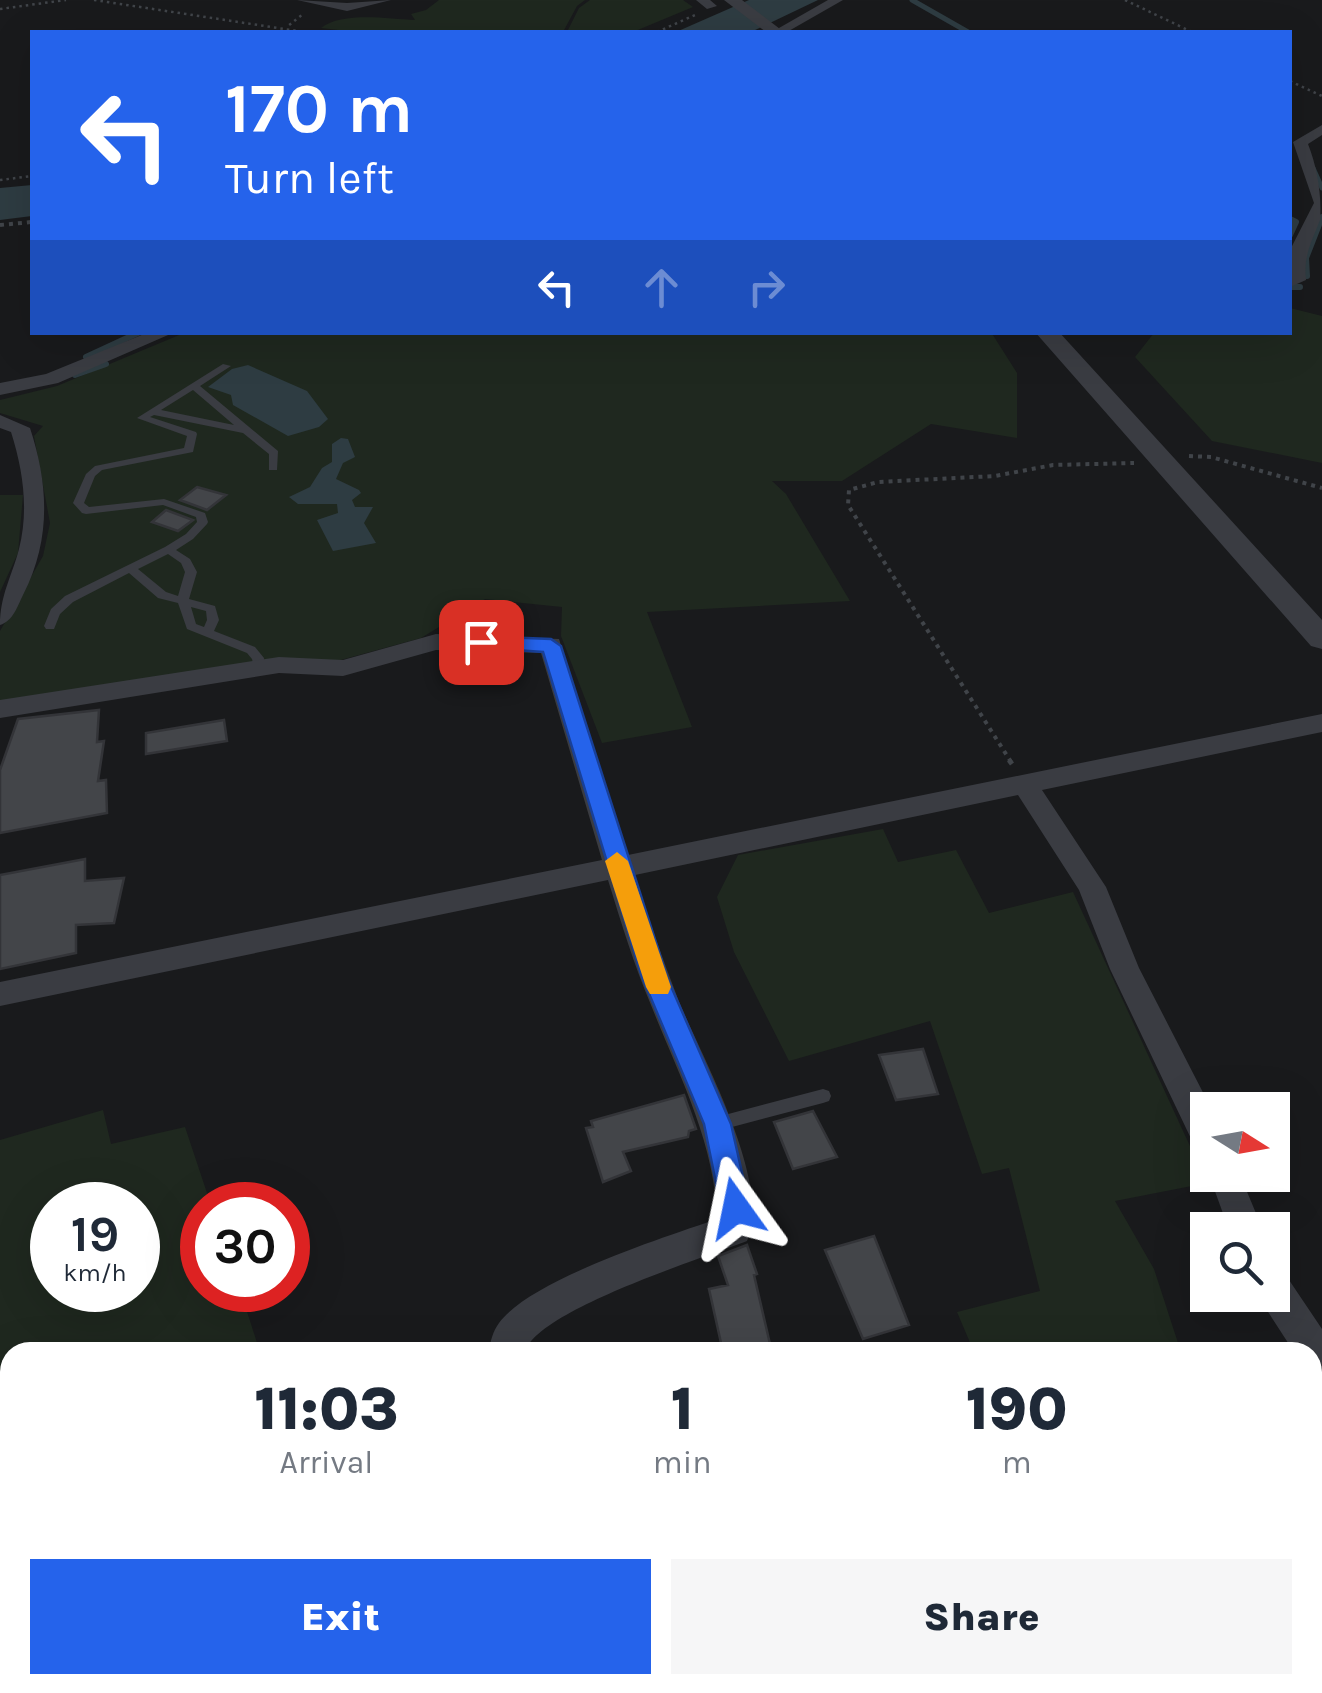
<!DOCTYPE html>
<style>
body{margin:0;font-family:Karla,sans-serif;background:#f6f6f7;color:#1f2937;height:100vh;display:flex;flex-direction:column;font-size:38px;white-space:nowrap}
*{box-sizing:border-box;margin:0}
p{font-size:32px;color:#747a83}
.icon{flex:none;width:55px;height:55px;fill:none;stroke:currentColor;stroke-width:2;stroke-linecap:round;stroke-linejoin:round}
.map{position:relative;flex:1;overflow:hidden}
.side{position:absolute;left:0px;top:1342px;width:1322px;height:352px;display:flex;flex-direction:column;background:#fff;border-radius:30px 30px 0 0;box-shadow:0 10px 40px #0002}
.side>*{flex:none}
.hud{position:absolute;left:30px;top:30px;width:1262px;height:305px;border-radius:0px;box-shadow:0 10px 40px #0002;background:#2563eb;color:#fff;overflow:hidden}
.needle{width:65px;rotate:101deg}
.tools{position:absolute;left:1190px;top:1092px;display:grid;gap:20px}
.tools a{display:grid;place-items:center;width:100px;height:100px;border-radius:0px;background:#fff;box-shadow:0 10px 40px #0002;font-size:50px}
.speed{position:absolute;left:30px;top:1182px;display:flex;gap:20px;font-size:50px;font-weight:700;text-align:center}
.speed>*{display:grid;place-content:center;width:130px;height:130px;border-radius:50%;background:#fff;box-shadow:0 10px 40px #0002;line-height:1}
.speed small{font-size:25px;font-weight:400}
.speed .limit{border:15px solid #d22;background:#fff;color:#111}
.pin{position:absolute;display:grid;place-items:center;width:85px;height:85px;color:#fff;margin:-42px;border-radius:20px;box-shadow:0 5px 15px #0006}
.me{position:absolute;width:110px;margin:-55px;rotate:348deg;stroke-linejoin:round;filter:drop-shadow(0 0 8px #0008)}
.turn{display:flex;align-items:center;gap:35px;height:210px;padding:0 30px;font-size:45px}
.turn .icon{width:130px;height:130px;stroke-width:2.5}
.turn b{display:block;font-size:70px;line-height:85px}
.lanes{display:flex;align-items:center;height:95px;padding:0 30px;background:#0003;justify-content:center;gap:50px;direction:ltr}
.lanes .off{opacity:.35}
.eta{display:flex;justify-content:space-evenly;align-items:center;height:170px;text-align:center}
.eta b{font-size:60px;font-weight:800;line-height:70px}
.primary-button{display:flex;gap:20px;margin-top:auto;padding:20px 30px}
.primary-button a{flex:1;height:115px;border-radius:0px;background:#2563eb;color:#fff;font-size:40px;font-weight:800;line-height:115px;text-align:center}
.primary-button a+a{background:#f6f6f7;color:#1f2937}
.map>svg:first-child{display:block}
.green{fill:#1f281f;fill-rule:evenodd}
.water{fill:#2e3c42}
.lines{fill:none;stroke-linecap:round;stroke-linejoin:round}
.stream-far1{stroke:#2e3c42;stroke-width:5}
.stream{stroke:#2e3c42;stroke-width:6}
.building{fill:#434549;stroke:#333438;stroke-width:2.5}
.path-far2{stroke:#404449;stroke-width:2.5;stroke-dasharray:2.5 4;stroke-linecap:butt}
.path-far1{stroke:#404449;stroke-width:4;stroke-dasharray:4 5;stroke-linecap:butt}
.path{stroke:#404449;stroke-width:5;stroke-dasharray:5 8;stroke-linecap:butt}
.service{fill:#3a3c42;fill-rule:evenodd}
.minor{fill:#3a3c42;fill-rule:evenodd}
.tertiary{fill:#3a3c42;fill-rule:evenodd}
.secondary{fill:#484c52;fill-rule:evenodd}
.route{fill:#2563eb;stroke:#184099;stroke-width:2.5}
.slow{fill:#f59e0b}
</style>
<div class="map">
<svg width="1322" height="1693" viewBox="0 0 1322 1693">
<rect width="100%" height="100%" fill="#191a1c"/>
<path class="green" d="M439 0H585L577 6 563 32H356L321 28C343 11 388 19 415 20L411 14 426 10Z
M590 0H683L693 7 633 32H567L579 8Z
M1290 308 1322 316V463L1212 441 1135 357 1154 333 1290 332Z
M991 332 1017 373V438L931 424 842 481H772L786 494 850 601 647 612 692 727 602 743 561 636 562 607 485 599 421 638 337 661 279 658 0 703V631L43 556 50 523 34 436 43 426 0 413V400L57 386 184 333Z
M0 495H23L18 553 0 592Z
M883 829 898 862 956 850 989 913 1073 892 1207 1183 1115 1201 1154 1269 1179 1346 1153 1352H974L957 1312 1040 1291 1009 1168 982 1174 930 1021 789 1061 734 952 717 897 738 855Z
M103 1110 111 1144 185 1127 211 1205H202V1290H240L260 1352H10V1498L0 1502V1140ZM52 1205H138V1290H52Z"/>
<path class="water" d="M749 0H818L751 32H676Z
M32 185V216L0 220V188Z
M248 365 307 391 328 419 319 427 288 436 233 405 231 395 208 387 232 369Z
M341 438 348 439 355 457 343 463 336 479 359 490 361 493 352 500 355 507H373L364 523 376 543 333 551 317 520 338 513 337 504H298L289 497 310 487 322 468 332 462V444Z"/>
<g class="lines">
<path class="stream-far1" d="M912 0 968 32
M1313 168 1322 188"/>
<path class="stream" d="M1290 219 1296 222 1290 235
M1307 276 1306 258 1322 217
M1290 287H1300
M86 357 140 332
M75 375 106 364"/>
</g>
<path class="building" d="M197 487 226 495 207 510 180 500Z
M166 510 193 520 178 531 152 522Z
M99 710 97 742 104 741 98 781 106 780 107 813 0 833V770L18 719Z
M224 720 227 741 146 754V733Z
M85 859V881L124 878 114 923 76 925V953L0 969V875Z
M923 1049 938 1094 896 1100 879 1055Z
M684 1095 696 1129 689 1131 688 1137 623 1152 631 1171 603 1182 586 1128 593 1127 591 1121Z
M813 1111 837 1157 793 1169 774 1122Z
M874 1236 909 1325 863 1339 825 1250Z
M747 1245 757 1274 754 1275 770 1344 764 1345 765 1352H723L709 1289 728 1285 718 1256Z"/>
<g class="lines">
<path class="path-far2" d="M94 0 304 32
M1125 0 1192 32
M0 9 66 0
M288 31V26L303 14
M657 32 695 15
M1290 81 1322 96
M0 180 32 176"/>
<path class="path-far1" d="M0 225 32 222
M1189 456 1211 457 1322 488
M1011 762 848 505 849 490 878 482 995 476 1053 465 1134 463"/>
<path class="path" d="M1009 760 1012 764"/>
<path class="service" d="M223 364 231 366 200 386 278 451 277 470H269V454L243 433 154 415 150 417 196 432 197 434 193 452 102 470 95 476 84 503 89 507 164 499 205 513 208 522 207 524 193 539 176 550 190 559 197 572 189 599 215 606 219 620 214 631 255 647 264 658 263 671H255L252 659 247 653 187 629 178 603 158 598 129 573 73 602 60 614 54 629H46L44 626 51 609 65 596 165 547 186 534 197 522 196 517 163 505 86 514 82 513 73 503 86 474 95 466 184 448 187 436 137 418ZM193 390 234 425 161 410ZM168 554 181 563 185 572 178 596 166 592 138 569ZM191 607 206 611 207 620 204 627 196 624Z
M823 1089 829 1091 831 1096 829 1101 823 1103 717 1131 711 1129 709 1124 711 1119 717 1117Z"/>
<path class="minor" d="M297 0 347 3 391 0 347 11Z
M696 0H710L717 6 707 9Z
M828 0H843L787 32H772Z
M1322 125V135L1308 144C1317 167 1322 195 1320 220 1312 241 1303 256 1306 280L1290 287V250L1314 203 1293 142Z
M149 332H175L58 383 0 395V383L46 374Z
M0 415 30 428C49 486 51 540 23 595 17 607 13 621 0 625 0 595 12 576 19 549 29 509 23 470 11 432L0 428Z
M436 634 559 639 628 855 1322 714V732L1042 790 1106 887 1139 968 1212 1110H1208V1154L1196 1149 1110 969 1079 890 1018 795 635 875C648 917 662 958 678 999 701 1056 773 1183 747 1241 704 1258 537 1310 525 1352H489C490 1342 493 1331 499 1323 530 1280 665 1237 717 1219 715 1142 679 1076 651 1005 634 965 621 922 608 880L0 1006V982L602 860 541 653 436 650 343 676 279 673 0 718V700L279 657 343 660Z
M1208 1172 1240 1175 1263 1230H1229Z
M1272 1269 1285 1274 1322 1329V1365H1312V1352H1294L1259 1298 1258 1295H1272Z
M542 1685H584L586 1693H544Z"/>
<path class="tertiary" d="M724 0H742L784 32H766Z
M1035 332H1059L1322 620V649L1311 646Z"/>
<path class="secondary" d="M1322 1577V1637L1312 1638V1578Z
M982 1685H1058L1055 1693H979Z"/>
</g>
<path class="route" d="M481 636 551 639 561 646 667 977 731 1124 750 1208 745 1218 736 1222 726 1218 721 1208 704 1124 642 977 543 652 474 647 471 642Z"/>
<path class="slow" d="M617 852 628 861 671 987 668 994H650L646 987 605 861Z"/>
</svg>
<div class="tools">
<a><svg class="needle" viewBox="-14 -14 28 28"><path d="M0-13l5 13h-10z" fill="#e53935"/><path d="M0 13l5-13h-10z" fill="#747a83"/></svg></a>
<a><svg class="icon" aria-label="search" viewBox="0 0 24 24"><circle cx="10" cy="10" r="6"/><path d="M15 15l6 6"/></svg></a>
</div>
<div class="speed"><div>19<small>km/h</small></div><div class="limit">30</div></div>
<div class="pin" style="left:481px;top:642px;background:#d93025"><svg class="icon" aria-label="arrive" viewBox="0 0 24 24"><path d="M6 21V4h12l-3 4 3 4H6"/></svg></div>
<svg class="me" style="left:736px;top:1208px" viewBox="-20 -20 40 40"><path d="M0-17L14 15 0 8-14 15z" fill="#2563eb" stroke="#fff" stroke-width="4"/></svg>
<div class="hud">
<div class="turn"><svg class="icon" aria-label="left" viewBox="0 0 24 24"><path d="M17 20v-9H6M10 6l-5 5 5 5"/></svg><div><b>170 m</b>Turn left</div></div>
<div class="lanes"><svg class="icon" aria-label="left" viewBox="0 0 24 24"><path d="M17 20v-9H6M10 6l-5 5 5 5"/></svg><svg class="icon off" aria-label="ahead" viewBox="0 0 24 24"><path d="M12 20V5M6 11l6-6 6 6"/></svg><svg class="icon off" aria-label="right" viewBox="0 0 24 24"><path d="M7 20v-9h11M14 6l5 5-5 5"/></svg></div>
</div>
<section class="side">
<div class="eta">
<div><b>11:03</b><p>Arrival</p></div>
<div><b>1</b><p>min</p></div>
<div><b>190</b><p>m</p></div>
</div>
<div class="primary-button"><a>Exit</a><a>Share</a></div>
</section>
</div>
